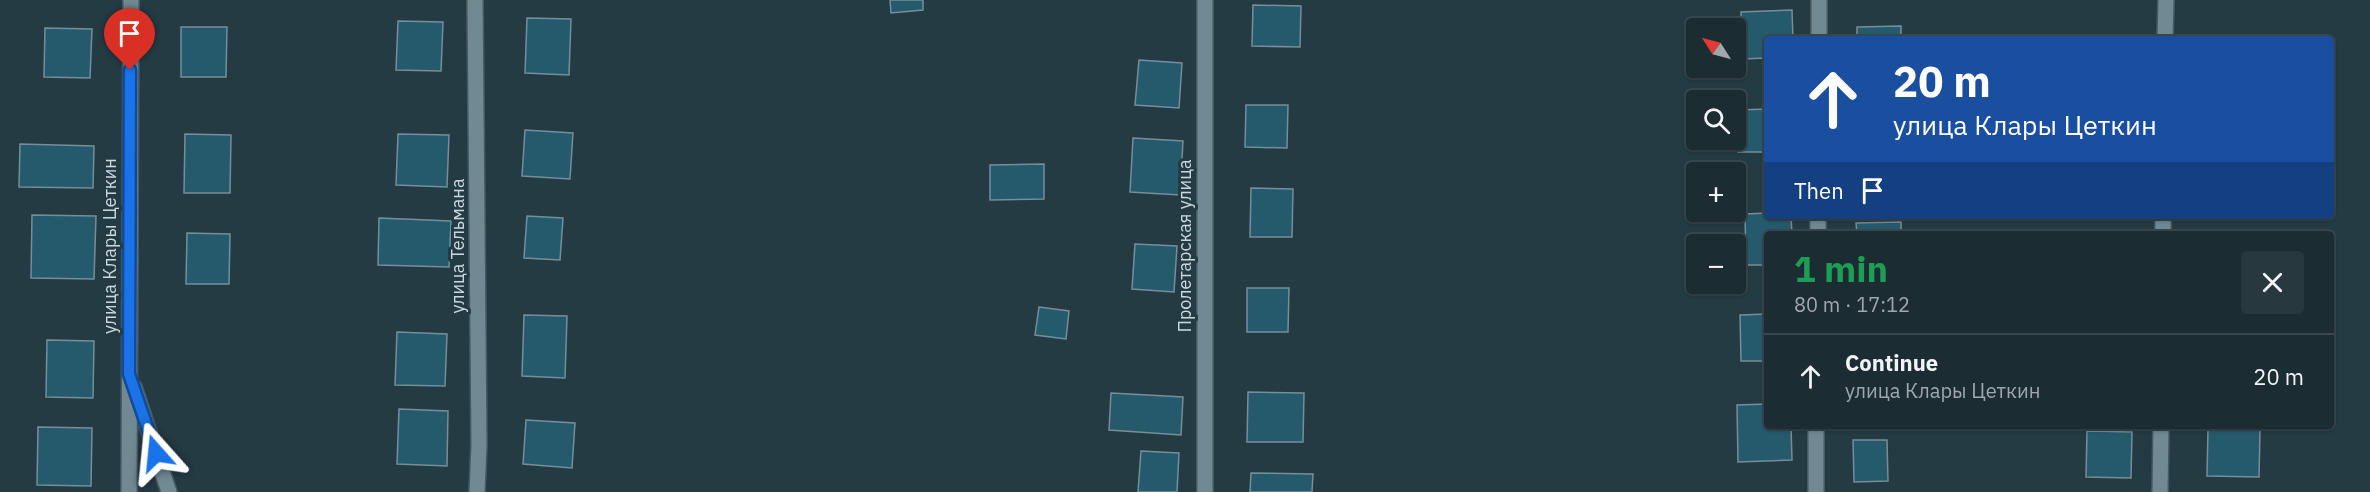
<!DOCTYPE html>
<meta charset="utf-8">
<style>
body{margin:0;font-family:"IBM Plex Sans",sans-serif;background:#28383f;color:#f1f3f6;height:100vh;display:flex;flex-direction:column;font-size:22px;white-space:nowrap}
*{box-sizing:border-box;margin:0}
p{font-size:20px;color:#a0a7ac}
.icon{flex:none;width:33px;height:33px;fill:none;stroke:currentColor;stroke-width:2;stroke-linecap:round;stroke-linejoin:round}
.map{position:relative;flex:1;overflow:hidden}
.panel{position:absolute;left:1764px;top:231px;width:570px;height:198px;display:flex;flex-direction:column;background:#1b2c33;border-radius:6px;box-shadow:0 2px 4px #0004,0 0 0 2px #39484e}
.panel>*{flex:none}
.top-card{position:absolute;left:1764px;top:36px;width:570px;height:183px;border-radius:6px;box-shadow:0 2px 4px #0004,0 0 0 2px #39484e;background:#1a4fa0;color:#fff;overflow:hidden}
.needle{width:39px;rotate:306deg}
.buttons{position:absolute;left:1686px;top:18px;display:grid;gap:12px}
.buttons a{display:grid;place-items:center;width:60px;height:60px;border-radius:6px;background:#1b2c33;box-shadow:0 2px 4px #0004,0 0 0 2px #39484e;font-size:30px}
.pin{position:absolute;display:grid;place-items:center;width:51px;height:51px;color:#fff;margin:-62px -26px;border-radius:50% 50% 50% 0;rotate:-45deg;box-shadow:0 0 6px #0007}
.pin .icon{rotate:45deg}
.me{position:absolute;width:66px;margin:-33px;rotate:342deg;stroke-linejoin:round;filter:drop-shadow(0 0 4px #0008)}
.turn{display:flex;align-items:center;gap:21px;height:126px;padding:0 30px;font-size:27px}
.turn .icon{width:78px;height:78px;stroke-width:2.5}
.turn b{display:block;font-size:42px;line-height:51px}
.then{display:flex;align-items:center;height:57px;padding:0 30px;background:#0003;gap:12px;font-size:22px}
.round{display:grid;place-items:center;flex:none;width:63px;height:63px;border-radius:6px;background:#28383f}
.overview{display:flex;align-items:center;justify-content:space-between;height:102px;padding:0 30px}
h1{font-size:36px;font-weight:700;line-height:45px;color:#1e9e55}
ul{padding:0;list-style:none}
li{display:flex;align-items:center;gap:18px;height:84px;padding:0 30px;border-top:2px solid #39484e}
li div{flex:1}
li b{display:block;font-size:22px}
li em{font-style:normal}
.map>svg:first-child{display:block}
.building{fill:#255a6d;stroke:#758e99;stroke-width:1.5}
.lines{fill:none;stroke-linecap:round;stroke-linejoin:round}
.street-casing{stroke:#455960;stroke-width:18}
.street{stroke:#708993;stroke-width:15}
.route-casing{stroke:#114b97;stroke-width:15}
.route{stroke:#1a73e8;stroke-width:10}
.labels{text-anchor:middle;stroke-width:6;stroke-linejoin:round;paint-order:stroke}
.street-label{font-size:18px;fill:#cbd8dd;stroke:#243b44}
</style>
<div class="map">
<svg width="2370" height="492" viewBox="0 0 2370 492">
<rect width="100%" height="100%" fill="#243b44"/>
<path class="building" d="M890 0H923V10L891 13Z
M1253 5 1301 6 1300 47 1252 46Z
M1792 10 1793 39H1767V58L1742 59 1741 12Z
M527 18 571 19 569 75 525 73Z
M398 21 443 22 441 71 396 70Z
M1901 26V39H1857V27Z
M181 27H227L226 77H181Z
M45 28 92 29 90 78 44 77Z
M2077 35 2142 37V39H2077Z
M1139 60 1182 63 1179 108 1135 105Z
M1246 105H1288L1287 148 1245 147Z
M1767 109V152H1738V110Z
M525 130 573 133 570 179 522 176Z
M185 134 231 135 230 193H184Z
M398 134 449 135 447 187 396 185Z
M1133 138 1183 141 1180 195 1130 192Z
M20 144 94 146 93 188 19 187Z
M1044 164V199L990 200V165Z
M1251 188 1293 189 1292 237H1250Z
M1767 213V216H1791L1792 234H1767V265H1746L1745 214Z
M32 215 96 216 94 279 31 278Z
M527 216 563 218 560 260 524 258Z
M379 218 451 221 449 267 378 265Z
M1901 222V234H1857L1856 223Z
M187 233 230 234 229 284H186Z
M1135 244 1177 246 1174 292 1132 289Z
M1247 288H1289L1288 332H1247Z
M1039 307 1069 311 1066 339 1035 335Z
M1767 314V361H1741L1740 315Z
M524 315 567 316 565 378 522 376Z
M397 332 447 334 445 386 395 385Z
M47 340 94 341 93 398 46 397Z
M1248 392 1304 393 1303 442H1247Z
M1111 393 1183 397 1181 435 1109 430Z
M1767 404V426H1791L1792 460 1738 462 1737 405Z
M399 409 448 411 447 466 397 464Z
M526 420 575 423 572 468 523 464Z
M38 427 92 428 91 486 37 485Z
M2208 428 2260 429 2259 477 2207 476Z
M2087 431 2132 432 2131 478 2086 477Z
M1853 440H1887L1888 481 1854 482Z
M1141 451 1179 453 1177 492H1138Z
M1251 473 1313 474 1312 492H1250Z"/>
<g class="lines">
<defs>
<path id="street" d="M475 0 479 445 477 492
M1819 39V0
M2165 39 2166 0
M1818 234V216
M2163 234V216
M134 387 169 492
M129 492 131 0
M1205 492V0
M1816 492V426
M2160 492 2161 426"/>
</defs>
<use href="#street" class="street-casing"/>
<use href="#street" class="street"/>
</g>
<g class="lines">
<defs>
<path id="route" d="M130 70 129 374 156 453"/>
</defs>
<use href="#route" class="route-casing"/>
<use href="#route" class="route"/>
</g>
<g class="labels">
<g class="street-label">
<text transform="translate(110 246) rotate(-90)" y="6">улица Клары Цеткин</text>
<text transform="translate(458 246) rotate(-90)" y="6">улица Тельмана</text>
<text transform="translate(1185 246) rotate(-90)" y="6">Пролетарская улица</text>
</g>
</g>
</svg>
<div class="buttons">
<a><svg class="needle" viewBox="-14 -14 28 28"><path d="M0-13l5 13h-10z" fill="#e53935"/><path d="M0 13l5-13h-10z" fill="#a0a7ac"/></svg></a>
<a><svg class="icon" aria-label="search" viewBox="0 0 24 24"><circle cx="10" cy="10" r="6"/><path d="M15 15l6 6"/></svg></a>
<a>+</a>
<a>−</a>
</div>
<div class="pin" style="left:130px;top:70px;background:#d93025"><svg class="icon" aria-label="arrive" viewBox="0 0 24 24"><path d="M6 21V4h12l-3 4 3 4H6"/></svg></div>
<svg class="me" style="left:156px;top:453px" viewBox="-20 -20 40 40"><path d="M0-17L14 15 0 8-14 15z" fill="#1a73e8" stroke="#fff" stroke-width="4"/></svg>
<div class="top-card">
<div class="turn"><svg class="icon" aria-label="ahead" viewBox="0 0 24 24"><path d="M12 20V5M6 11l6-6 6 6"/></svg><div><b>20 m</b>улица Клары Цеткин</div></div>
<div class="then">Then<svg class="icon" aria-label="arrive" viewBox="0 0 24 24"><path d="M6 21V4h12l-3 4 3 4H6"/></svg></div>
</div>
<section class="panel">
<div class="overview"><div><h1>1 min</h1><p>80 m · 17:12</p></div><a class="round"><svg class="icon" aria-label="close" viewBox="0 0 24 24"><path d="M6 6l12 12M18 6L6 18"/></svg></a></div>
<ul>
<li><svg class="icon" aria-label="ahead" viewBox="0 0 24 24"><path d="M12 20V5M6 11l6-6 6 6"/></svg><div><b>Continue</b><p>улица Клары Цеткин</p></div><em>20 m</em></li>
</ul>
</section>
</div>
